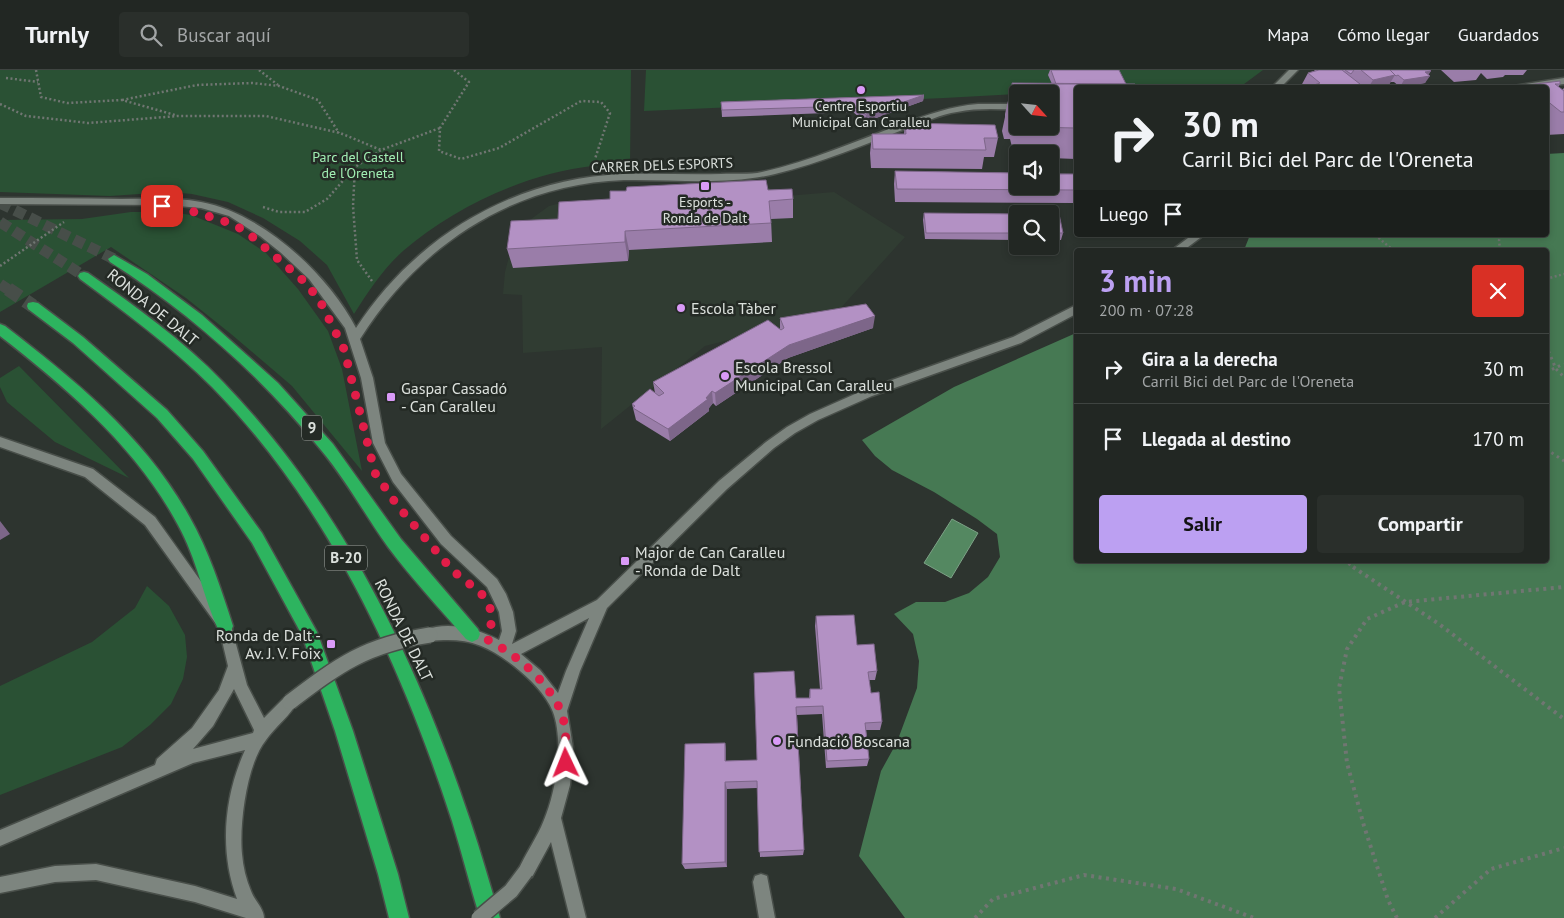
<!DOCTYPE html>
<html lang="es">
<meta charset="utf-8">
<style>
body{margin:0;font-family:"PT Sans",sans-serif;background:#2a2f2b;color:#f1f3f6;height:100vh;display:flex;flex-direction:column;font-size:19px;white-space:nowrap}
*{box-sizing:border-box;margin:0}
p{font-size:16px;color:#a2a5a6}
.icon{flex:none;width:28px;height:28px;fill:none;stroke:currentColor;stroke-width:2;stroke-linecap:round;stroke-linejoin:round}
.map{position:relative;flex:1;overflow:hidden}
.drawer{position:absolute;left:1074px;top:178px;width:475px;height:315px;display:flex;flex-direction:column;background:#222723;border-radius:5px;box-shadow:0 2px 8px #0003,0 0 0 1px #3f4441}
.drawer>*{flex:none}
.hud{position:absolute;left:1074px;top:15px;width:475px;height:152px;border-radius:5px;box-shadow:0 2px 8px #0003,0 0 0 1px #3f4441;background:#222723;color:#f1f3f6;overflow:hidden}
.needle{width:32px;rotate:117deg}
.tools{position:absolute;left:1009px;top:15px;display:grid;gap:10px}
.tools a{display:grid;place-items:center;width:50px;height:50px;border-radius:5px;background:#222723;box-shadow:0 2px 8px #0003,0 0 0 1px #3f4441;font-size:25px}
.pin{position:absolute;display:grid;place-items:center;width:42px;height:42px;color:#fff;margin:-21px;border-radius:10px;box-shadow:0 2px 8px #0006}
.me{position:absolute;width:55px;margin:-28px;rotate:358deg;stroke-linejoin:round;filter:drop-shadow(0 0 4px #0008)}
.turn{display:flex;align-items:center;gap:18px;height:105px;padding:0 25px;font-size:22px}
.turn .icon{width:65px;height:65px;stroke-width:2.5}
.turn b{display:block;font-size:35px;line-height:42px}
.then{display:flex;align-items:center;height:48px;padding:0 25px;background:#0003;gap:10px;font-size:19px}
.round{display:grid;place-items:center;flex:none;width:52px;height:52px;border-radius:5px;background:#2a2f2b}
.summary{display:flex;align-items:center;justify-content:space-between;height:85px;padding:0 25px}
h1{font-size:30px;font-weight:800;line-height:38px;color:#bca0f2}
.action{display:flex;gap:10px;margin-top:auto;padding:10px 25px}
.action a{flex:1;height:58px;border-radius:5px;background:#bca0f2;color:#111;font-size:20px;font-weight:800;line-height:58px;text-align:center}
.action a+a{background:#2a2f2b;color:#f1f3f6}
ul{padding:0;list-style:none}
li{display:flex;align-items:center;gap:15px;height:70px;padding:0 25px;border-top:1px solid #3f4441}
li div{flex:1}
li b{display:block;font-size:19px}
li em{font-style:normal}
header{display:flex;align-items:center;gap:30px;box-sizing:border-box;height:70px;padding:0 25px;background:#222723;border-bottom:1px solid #3f4441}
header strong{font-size:24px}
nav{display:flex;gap:28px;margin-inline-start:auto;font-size:18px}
.search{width:350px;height:45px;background:#2a2f2b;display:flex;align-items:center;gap:12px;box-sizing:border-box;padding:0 18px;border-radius:5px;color:#a2a5a6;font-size:19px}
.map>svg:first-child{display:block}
.built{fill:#303c32}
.green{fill:#2a5134}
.forest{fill:#467953}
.water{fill:#548861;stroke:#7ca286}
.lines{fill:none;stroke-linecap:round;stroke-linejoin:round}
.highway-tunnel-far1{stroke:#474e49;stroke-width:11;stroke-dasharray:11 5.5;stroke-linecap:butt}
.highway-tunnel{stroke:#474e49;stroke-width:14;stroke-dasharray:14 7;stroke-linecap:butt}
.minor-casing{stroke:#494f4a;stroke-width:3}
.highway-casing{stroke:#494f4a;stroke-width:3}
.path-far2{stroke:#707672;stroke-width:2.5;stroke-dasharray:2 2.5;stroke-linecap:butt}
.path-far1{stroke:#707672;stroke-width:3;stroke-dasharray:2.5 4;stroke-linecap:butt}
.path{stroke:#707672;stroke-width:4;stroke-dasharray:3 4.5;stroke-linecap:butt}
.minor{fill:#7d857f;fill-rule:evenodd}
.highway{fill:#2db45f;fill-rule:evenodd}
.minor-bridge-casing{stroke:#494f4a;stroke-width:18;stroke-linecap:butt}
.minor-bridge{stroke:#7d857f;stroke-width:15}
.wall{fill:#9a7da9;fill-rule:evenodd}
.shaded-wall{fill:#7d6689}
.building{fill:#b391c4;stroke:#7d6689}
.route{stroke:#e11d48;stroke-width:9;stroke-dasharray:0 16.2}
.poi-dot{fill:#d99af7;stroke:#242a25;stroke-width:2}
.labels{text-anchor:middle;stroke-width:5;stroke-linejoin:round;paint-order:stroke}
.far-poi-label{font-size:14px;fill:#dbe0dc;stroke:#242a25}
.far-park-label{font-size:14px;fill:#a1eeb3;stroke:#242a25}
.far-street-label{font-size:14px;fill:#dbe0dc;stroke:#242a25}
.shield{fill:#242a25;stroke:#a4a9a5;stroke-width:1}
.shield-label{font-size:15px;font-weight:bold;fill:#dbe0dc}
.street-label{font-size:16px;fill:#dbe0dc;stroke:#242a25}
.poi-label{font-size:16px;fill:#dbe0dc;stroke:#242a25;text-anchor:start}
</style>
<header>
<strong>Turnly</strong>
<div class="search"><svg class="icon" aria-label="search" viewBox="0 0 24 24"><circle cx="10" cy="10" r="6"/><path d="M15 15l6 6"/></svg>Buscar aquí</div>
<nav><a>Mapa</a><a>Cómo llegar</a><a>Guardados</a></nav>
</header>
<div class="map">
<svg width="1564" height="848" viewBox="0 0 1564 848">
<rect width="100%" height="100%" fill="#2d342f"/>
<path class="built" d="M770 118 774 127 834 122 905 167 829 251 768 260 705 276 601 359 602 277 523 283 522 225 503 224 505 202 514 168 527 152 549 136 569 131Z"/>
<path class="green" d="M0 0H631L630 95C618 95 605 94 592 96 525 104 454 137 403 181 383 199 368 222 354 244L327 195 300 171 263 148 228 132 192 124 169 122 110 126 0 122Z
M646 0H1263L1240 17 1076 18 1017 24 944 28 644 41Z
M131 142H170L191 145 238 164 266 183 298 219 328 261 342 299 362 401 292 316 231 264 186 228 111 177 0 242V150L82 149Z
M19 296 129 408 55 372 7 332 0 317V308Z
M147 516 169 536 185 565 187 587 183 609 171 634 150 655 122 677 0 725V616L92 572 135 538Z"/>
<path class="forest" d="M1564 83V848H905L859 786 881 701 897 672 917 618 919 591 913 564 894 544 916 532H945L969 523 988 507 1000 487 997 464 977 449 934 422 892 400 875 386 862 370 954 317 1076 263V490H1546V180H1244L1250 165H1546V84Z"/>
<path class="water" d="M952 449 978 463 951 508 924 493Z"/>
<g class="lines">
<path class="highway-tunnel-far1" d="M0 133 114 189
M0 152 84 206
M0 214 9 220"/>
<path class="highway-tunnel" d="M8 219 33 236"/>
<defs>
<path id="minor" d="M1289 0H1298L1280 18H1271Z
M1564 8V14L1531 18H1501Z
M978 34H1018V40C997 39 977 38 957 42 941 44 926 52 910 57 866 74 821 93 775 104 726 116 673 109 624 110 511 114 419 176 360 269L373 308 385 373 401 404 451 466 497 509 506 524 513 542 516 561 512 574 597 530 719 411 766 372 787 357 810 344 864 320 1013 267 1076 235V244L1021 273 872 326 818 350 795 363 774 378 727 419 607 538 580 601 567 641 573 677 572 696 570 715 561 748 586 848H570L551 772 532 807 526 809 520 807 518 801C525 784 537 768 544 750 556 722 564 672 553 642 546 624 529 608 514 596 486 574 466 567 430 571L425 570 423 565 425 560C449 551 477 559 499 570L502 561 499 542 487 517 441 474 393 412 373 373 361 308 345 258 309 209 280 182 260 166 229 146 201 138 166 135 0 134V128C40 128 81 128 121 129 148 129 175 127 201 132 262 143 328 204 356 258 415 167 514 108 623 104 656 103 688 105 721 104 735 103 749 105 762 102 811 91 856 71 902 54 927 45 951 36 978 34ZM589 548 566 601 558 623 540 600 521 584Z
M1192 165H1204L1184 180H1172Z
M0 367 93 399 155 447 230 552 247 615 264 648 285 627 290 625 295 627 297 632C292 644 274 658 266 670 247 693 239 754 242 784 243 797 246 809 251 821 254 830 264 838 264 848H246L195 832 96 810 55 812 0 823V807L55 796 96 794 195 816 237 829C219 780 224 727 245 680L193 693 0 776V760L155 695 157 689 192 658 219 620 228 596 219 558 145 455 85 407 0 377ZM234 619 254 660 253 663 193 679 213 656Z
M761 804 767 806 775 848H759L753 812 755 806Z"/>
<path id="highway" d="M114 185 147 204 202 245 278 313 333 374 401 469 478 559 480 564 478 569 472 572 466 569C440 539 412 509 388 477 365 445 346 410 321 380 261 306 190 243 110 192L108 189Z
M84 202 88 203C135 236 183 270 223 312 342 435 416 589 470 750 481 782 490 815 500 848H480C470 816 462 783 452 751 401 594 329 436 212 317 172 277 125 242 80 209L78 206 80 203Z
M33 232 38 233 83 267 167 340 203 381 262 463 317 562 353 661 398 804 409 848H389L378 804 335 661 302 565 252 473 193 389 157 348 73 273 28 239 27 236 28 233Z
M0 254 5 256C74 309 146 368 189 446 209 481 221 519 233 556L231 561 225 564 219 561C203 527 197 489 178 455 137 378 68 319 0 266Z"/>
</defs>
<use href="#minor" class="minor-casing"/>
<use href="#highway" class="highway-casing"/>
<path class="path-far2" d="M36 0 41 27 67 33 122 30 175 45
M259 0 278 15
M454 0 469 12 440 58 439 81 461 89 499 78 581 31 601 32 610 43 595 89
M6 8 38 12
M122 30 197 15 252 13 279 16 318 30 339 63
M0 34 26 46 88 53 178 46H266L340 63 381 80
M355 97 353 136 357 190 372 211
M263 137 279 142H305L327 129 355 97 381 80 440 58
M1375 165 1393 180
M1500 180 1499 170 1501 165
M0 196 64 152
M1546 209 1564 204"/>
<path class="path-far1" d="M1546 275 1556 299 1564 307
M1546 302 1564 294
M1546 379 1564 391
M1343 490 1355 498"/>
<path class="path" d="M1353 497 1439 554 1564 649
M975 848 993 829 1084 805 1176 819 1254 848
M1397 848 1388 830 1364 756 1347 693 1339 618 1347 579 1367 549 1405 532 1564 517
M1435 848 1491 799 1564 778"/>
<use href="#minor" class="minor"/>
<use href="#highway" class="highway"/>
<defs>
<path id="minor-bridge" d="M290 632C340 594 366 575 430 565
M479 848 511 821 526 801"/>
</defs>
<use href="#minor-bridge" class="minor-bridge-casing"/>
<use href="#minor-bridge" class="minor-bridge"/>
</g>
<path class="wall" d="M1050 0H1119L1076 18V89L1050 88V84H1022L1021 77H1012L1010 69H1004L1002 61 1005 47V44L1012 13 1052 14 1048 5ZM1018 24 1050 56H1018Z
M1315 0H1430L1425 13 1400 17 1394 12H1391V11L1387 18H1303L1301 16 1308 3 1314 1Z
M1441 0H1527L1523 5H1505L1503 7 1487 9 1481 3 1476 10 1454 12Z
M1560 14 1558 17 1562 20 1564 18V64L1546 65V18H1526L1528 15Z
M924 25 923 31 865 52 853 42 722 47 721 32Z
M905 53 998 68 994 87H984L982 99 871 98 870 83 872 64H904Z
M895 101 1076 104V133L895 132 894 114Z
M768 120 793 129V148L771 149 772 172 629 180 628 191 513 198 507 179 558 149Z
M924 143 1018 144V170L925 169 923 150Z
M1050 144 1063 163 1061 170H1050Z
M780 248 873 258 788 288 716 336 713 333 709 338V341L670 371 636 350 632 334 655 323 653 312 780 259Z
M816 546 857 575 877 601 875 610H869L871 623 882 652 880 660H866L869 689 867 696 826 698 822 644 797 645 804 780 803 785 760 787 757 718 727 719V797L685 799 682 794 725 673 726 681V691L757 690 796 628H809L810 619H820L815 556Z"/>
<path class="shaded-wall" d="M1431 1 1427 7 1430 6 1425 13 1400 17 1404 10 1425 2Z
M1395 5 1387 18H1368L1373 10Z
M1360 14 1358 18H1344Z
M924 25 923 31 865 52 866 45Z
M625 161 629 180 628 191 625 172Z
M875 246 873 258 788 288 716 336 715 323 789 275Z
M712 321 713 333 709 338V341L670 371 668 359 706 328Z
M0 451 10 464 0 470Z
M725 673 726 681V699L725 691Z
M725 712 727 719V797L725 792Z"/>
<path class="building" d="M1051 0H1119L1126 14H1056Z
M1319 0H1342L1360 14 1344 18H1317L1314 15 1320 13 1308 3Z
M1345 0H1354L1351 4Z
M1361 0H1390L1395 5 1373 10Z
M1390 0H1430L1431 1 1425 2 1430 6 1404 10 1398 5 1396 6Z
M1560 11V14H1555L1564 21V42H1561L1546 30V18H1532L1528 15Z
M1012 13 1135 14 1136 18H1076V58L1031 57V56H1050V24H1018V39L1011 38 1010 30H1016Z
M924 25 866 45 853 36 722 40 721 32Z
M905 53 995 55 998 68H984L986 80 873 79 872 64H906Z
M895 101 1018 103V116H1050V104H1076V120L897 119Z
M766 110 768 120 792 119 793 129 769 131 771 153 625 161V172L507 179 511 151 558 149 559 132 610 129V121H626L627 117Z
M924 143 1018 144V163H926Z
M1050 144H1059L1063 163H1050Z
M866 234 875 246 789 275 715 323 712 321 706 328 708 329 668 359 633 338 635 336 632 334 650 319 659 326 664 323 653 312 768 250 781 260 784 258 780 248Z
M854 545 857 575 874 574 877 601 868 602 871 623 879 622 882 652 865 653 869 689 827 691 823 636 796 637 804 780 759 782 757 711 725 712V792L682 794 685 674 725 673V691L757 690 754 603 794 601 796 628H810V619H822L816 546Z"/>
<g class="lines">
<path class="route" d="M162 136 188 140 233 154 248 163 306 213 320 231 344 279 375 403 397 435 453 501 481 523 490 538 492 549 488 570C517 585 545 609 560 639 567 655 566 677 566 693"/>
</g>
<g class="poi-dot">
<circle cx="861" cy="20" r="5"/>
<rect x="700" y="111" width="10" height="10" rx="2.5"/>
<circle cx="681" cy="238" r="5"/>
<circle cx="725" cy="306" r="5"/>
<rect x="386" y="322" width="10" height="10" rx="2.5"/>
<rect x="620" y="486" width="10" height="10" rx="2.5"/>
<rect x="326" y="569" width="10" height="10" rx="2.5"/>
<circle cx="777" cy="671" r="5"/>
</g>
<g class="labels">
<g class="far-poi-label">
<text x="861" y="41">Centre Esportiu<tspan x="861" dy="16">Municipal Can Caralleu</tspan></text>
<text x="705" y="137">Esports -<tspan x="705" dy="16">Ronda de Dalt</tspan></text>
</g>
<g class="far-park-label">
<text x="358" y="92">Parc del Castell<tspan x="358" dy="16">de l'Oreneta</tspan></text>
</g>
<g class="far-street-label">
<text transform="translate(662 95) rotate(-2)" y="5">CARRER DELS ESPORTS</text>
</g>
<g class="shield">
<rect x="302" y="345.5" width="20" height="25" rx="4"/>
<rect x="325" y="475.5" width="42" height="25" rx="4"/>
</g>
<g class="shield-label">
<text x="312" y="363">9</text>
<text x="346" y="493">B-20</text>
</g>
<g class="street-label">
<text transform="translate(153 237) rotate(39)" y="6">RONDA DE DALT</text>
<text transform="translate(404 560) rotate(64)" y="6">RONDA DE DALT</text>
</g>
<g class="poi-label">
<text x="691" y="244">Escola Tàber</text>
<text x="735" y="303">Escola Bressol<tspan x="735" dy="18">Municipal Can Caralleu</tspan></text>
<text x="401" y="324">Gaspar Cassadó<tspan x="401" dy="18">- Can Caralleu</tspan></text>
<text x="635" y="488">Major de Can Caralleu<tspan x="635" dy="18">- Ronda de Dalt</tspan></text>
<text x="321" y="571" text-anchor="end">Ronda de Dalt -<tspan x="321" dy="18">Av. J. V. Foix</tspan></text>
<text x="787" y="677">Fundació Boscana</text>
</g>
</g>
</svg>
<div class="tools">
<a><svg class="needle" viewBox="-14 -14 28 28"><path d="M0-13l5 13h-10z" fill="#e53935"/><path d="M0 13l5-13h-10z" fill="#a2a5a6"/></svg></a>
<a><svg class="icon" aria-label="sound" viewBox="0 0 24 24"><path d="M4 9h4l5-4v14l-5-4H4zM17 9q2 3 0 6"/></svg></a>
<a><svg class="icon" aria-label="search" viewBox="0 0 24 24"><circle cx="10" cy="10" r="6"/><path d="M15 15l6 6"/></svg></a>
</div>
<div class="pin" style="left:162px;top:136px;background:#d93025"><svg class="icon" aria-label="arrive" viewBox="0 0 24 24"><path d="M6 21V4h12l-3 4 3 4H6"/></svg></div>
<svg class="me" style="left:566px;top:693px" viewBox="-20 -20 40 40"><path d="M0-17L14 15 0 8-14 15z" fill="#e11d48" stroke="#fff" stroke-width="4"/></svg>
<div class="hud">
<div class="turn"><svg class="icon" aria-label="right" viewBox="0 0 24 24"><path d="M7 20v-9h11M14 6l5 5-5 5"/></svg><div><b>30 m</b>Carril Bici del Parc de l'Oreneta</div></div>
<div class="then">Luego<svg class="icon" aria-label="arrive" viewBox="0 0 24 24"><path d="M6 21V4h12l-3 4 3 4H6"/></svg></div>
</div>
<section class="drawer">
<div class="summary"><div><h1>3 min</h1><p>200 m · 07:28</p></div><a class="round" style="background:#d93025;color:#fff"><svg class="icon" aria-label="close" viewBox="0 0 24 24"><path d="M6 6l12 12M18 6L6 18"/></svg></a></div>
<ul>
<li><svg class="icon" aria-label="right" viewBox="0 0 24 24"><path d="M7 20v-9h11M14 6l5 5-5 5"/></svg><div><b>Gira a la derecha</b><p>Carril Bici del Parc de l'Oreneta</p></div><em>30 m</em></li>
<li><svg class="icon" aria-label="arrive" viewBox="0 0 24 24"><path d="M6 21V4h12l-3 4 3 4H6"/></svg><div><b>Llegada al destino</b></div><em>170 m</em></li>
</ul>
<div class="action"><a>Salir</a><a>Compartir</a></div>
</section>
</div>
